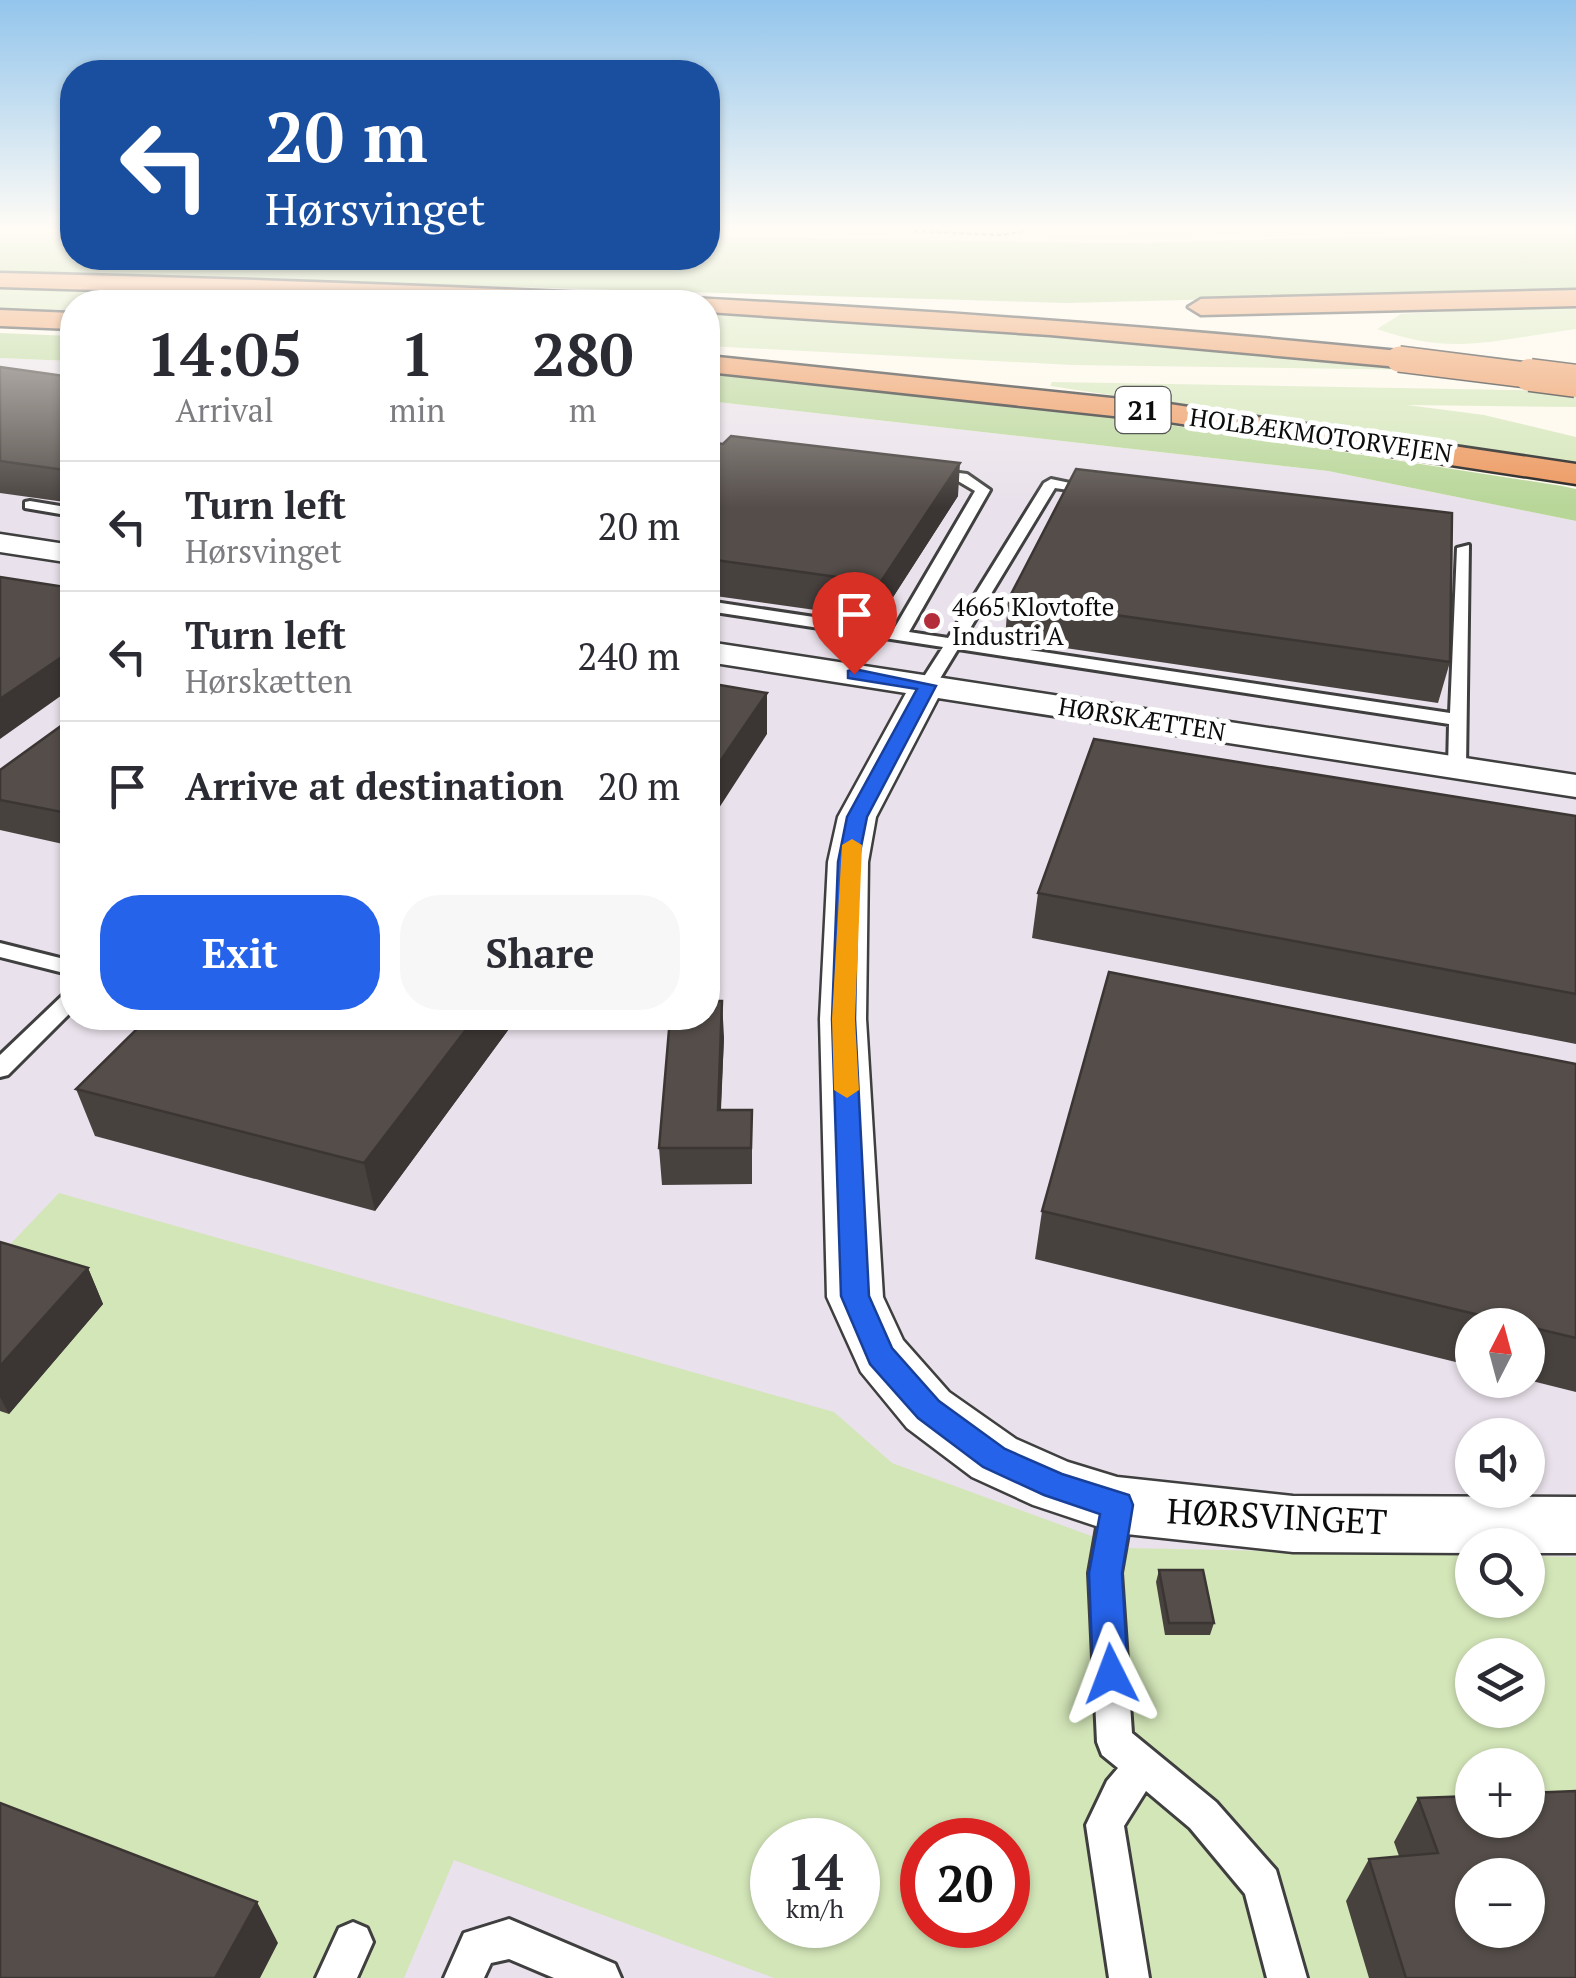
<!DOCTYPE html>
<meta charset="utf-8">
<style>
body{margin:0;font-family:"PT Serif",serif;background:#f7f7f7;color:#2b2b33;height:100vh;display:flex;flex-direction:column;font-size:38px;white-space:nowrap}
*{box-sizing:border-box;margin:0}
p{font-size:32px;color:#7c7c81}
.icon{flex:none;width:55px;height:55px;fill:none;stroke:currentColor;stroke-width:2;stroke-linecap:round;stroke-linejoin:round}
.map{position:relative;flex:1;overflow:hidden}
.panel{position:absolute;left:60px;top:290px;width:660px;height:740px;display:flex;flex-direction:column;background:#fff;border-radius:40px;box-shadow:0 2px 8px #0004}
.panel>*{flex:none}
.hud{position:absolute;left:60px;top:60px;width:660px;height:210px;border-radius:40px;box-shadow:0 2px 8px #0004;background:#1a4fa0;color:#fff;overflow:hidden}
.needle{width:65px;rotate:6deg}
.controls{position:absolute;left:1455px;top:1308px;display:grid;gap:20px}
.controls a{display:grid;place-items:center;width:90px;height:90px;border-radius:50%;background:#fff;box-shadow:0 2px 8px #0004;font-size:50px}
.speed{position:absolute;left:750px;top:1818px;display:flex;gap:20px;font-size:50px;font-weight:700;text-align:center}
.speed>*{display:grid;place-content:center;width:130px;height:130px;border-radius:50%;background:#fff;box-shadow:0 2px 8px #0004;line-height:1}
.speed small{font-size:25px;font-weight:400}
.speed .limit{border:15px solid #d22;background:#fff;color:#111}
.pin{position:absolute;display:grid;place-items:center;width:85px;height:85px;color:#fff;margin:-102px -42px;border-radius:50% 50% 50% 0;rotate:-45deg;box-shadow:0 0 10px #0007}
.pin .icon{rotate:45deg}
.me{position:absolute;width:110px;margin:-55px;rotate:357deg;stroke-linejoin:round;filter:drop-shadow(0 0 8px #0008)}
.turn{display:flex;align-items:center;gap:35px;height:210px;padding:0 40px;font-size:45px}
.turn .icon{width:130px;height:130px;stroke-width:2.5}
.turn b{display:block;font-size:70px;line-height:85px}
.eta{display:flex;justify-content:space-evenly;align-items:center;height:170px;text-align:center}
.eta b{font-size:60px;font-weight:800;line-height:70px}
.action{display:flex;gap:20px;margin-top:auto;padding:20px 40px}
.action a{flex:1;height:115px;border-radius:40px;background:#2563eb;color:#fff;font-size:40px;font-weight:800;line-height:115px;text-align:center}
.action a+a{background:#f7f7f7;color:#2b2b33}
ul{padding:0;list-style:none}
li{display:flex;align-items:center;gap:30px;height:130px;padding:0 40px;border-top:2px solid #e1e1e2}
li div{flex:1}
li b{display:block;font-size:38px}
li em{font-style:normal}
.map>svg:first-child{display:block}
.industrial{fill:#e9e1eb;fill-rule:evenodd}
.green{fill:#d3e6b8;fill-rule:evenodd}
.forest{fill:#b8d698}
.pitch{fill:#e3eec9}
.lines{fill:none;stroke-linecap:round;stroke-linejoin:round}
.service-casing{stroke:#3f3f3f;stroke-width:6}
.minor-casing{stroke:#3f3f3f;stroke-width:5}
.motorway-casing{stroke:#1d1d1d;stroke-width:5}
.path{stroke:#2e2e2e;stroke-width:2.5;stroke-dasharray:5 2.5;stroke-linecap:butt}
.service{fill:#fff;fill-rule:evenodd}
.minor{fill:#fff;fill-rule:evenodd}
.motorway{fill:#ec965c;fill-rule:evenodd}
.motorway-bridge-far1-casing{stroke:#1d1d1d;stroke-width:28;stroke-linecap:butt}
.motorway-bridge-casing{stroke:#1d1d1d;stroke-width:35;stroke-linecap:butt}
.motorway-bridge-far1{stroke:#ec965c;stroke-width:25}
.motorway-bridge{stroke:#ec965c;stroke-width:32}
.wall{fill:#48423f}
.shaded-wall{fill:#3b3633}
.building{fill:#544d49;stroke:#3b3633;stroke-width:2.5;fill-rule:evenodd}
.route{fill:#2563eb;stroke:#184099;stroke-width:2.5}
.slow{fill:#f59e0b}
.poi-dot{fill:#b42d3b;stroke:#fff;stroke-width:4}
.labels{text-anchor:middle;stroke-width:10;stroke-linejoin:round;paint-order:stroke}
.far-street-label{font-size:25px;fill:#0c0c0c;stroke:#fff}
.far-poi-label{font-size:25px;fill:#0c0c0c;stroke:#fff;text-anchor:start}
.shield{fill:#fff;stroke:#555;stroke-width:2.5}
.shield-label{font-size:28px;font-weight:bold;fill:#0c0c0c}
.near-street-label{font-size:35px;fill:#0c0c0c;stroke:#fff}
</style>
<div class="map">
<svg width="1576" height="1978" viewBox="0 0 1576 1978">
<rect width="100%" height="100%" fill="#fef9ec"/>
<path class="industrial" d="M0 358 72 361V1018H708V401L1328 471 1576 521V1978H0ZM1472 1325H1528V1380H1472ZM1472 1435H1528V1490H1472ZM1472 1545H1528V1600H1472ZM1472 1655H1528V1710H1472ZM1472 1765H1528V1820H1472ZM772 1840H858V1925H772ZM922 1840H1008V1925H922ZM1472 1875H1528V1930H1472Z"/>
<path class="green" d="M1050 231H1536L1049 241Z
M0 286 543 302H72V314L0 311Z
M1576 304V329C1497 339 1456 357 1377 329L1401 314Z
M708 309 879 317 1429 370 1073 365 708 346Z
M1052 382 1576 391V407L1407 405 1484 415 1576 437V464L1050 386Z
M59 1193 834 1412 892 1463 1124 1548 1472 1555V1600H1528V1556L1576 1557V1978H774L454 1860 404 1978H0V1255ZM1472 1655H1528V1710H1472ZM1472 1765H1528V1820H1472ZM772 1840H858V1925H772ZM922 1840H1008V1925H922ZM1472 1875H1528V1930H1472Z"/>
<path class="forest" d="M0 231H72V258H708V236L1123 243 1576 231V290L1067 303 0 272Z
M0 333 72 336V361L0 358Z
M708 374 1131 419 1562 486 1576 489V521L1328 471 708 401Z"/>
<path class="pitch" d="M848 231H1050L1049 241 845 238Z"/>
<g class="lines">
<defs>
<path id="service" d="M928 469 967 474 990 490 909 632 948 638 1044 483 1051 479 1103 490 1096 494 1055 488 963 640 1450 713 1457 548 1469 545 1466 768 1457 774 1448 768 1449 724 958 649 933 690 927 691 918 686 943 647 708 611V601L894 629 975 491 958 481 923 476 921 473Z
M30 501 72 508V516L25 508V502Z
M0 943 72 961V975L0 957Z
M72 992V1011L8 1075 0 1077V1055L64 994Z
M1117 1491 1128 1495 1133 1505 1121 1573 1132 1733 1216 1802 1276 1870 1307 1978H1267L1245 1894 1190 1828 1146 1791 1124 1826 1149 1978H1109L1086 1825 1107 1781 1118 1768 1102 1755 1097 1742 1089 1573 1101 1505 1106 1495Z
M509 1919 615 1964 621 1978H554L509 1959 491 1963 484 1978H444L464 1933Z
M353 1922 367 1928 373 1942 357 1978H316L339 1928Z"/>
<path id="minor" d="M0 534 72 545V563L0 552Z
M708 642 1576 775V797L938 698 876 817 868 862 866 1019 883 1297 903 1340 949 1392 1016 1439 1068 1462 1117 1477 1293 1496 1576 1497V1553H1528V1545H1472V1553L1293 1552 1117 1533 1033 1505 972 1477 907 1428 861 1372 827 1297 820 1019 828 862 838 817 906 693 708 662Z"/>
<path id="motorway" d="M0 273C468 284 934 304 1399 351L1413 359 1399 367 1050 335 708 312V302H499L0 287Z
M1576 290V306L1201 315 1188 307 1201 299Z
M0 310 72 313V329L0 326Z
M708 356 1169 404 1576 464V484L1169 422 708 372Z"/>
</defs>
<use href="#service" class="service-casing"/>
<use href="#minor" class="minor-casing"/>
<use href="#motorway" class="motorway-casing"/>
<path class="path" d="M914 231 1000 235 1027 231"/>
<use href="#service" class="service"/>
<use href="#minor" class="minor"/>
<use href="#motorway" class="motorway"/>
<defs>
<path id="motorway-bridge-far1" d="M1399 359 1550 378"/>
<path id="motorway-bridge" d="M1530 375 1576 381"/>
</defs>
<use href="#motorway-bridge-far1" class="motorway-bridge-far1-casing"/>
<use href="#motorway-bridge" class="motorway-bridge-casing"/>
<use href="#motorway-bridge-far1" class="motorway-bridge-far1"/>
<use href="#motorway-bridge" class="motorway-bridge"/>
</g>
<path class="wall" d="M0 367 72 377V503L0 493Z
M708 442 958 496 879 619 708 595Z
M1008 600 1450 662 1438 703 1005 639Z
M72 718V846L0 830V770Z
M1576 816V1044L1032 938 1038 893Z
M148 1018H517L375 1211 95 1136 76 1089Z
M724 1037 721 1110 752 1146V1184L662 1185 659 1148Z
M1576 1064V1392L1528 1380V1325H1472V1366L1035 1259 1042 1211Z
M0 1242 88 1268 103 1304 9 1414 0 1411Z
M1159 1570 1214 1623 1210 1635H1165L1156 1582Z
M1418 1798 1576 1978H1369L1346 1901 1369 1859 1399 1856 1394 1842Z"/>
<path class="shaded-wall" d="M960 463 958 496 879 619 880 583Z
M72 650V688L0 739V699Z
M767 693V734L708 825V779Z
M722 1001 724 1037 719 1146 718 1110Z
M475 1018H517L375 1211 364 1163Z
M88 1268 103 1304 9 1414 0 1397V1366Z
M257 1902 278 1943 260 1978H215Z"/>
<path class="building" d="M0 367 72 377V471L0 461Z
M731 436 960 463 880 583 708 559V442L723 444Z
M1076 469 1452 513 1450 662 1008 600Z
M0 577 72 588V650L0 699Z
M708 683 767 693 708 779Z
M72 718V814L0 800V770Z
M1094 739 1576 816V994L1038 893Z
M1109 972 1576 1064V1338L1042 1211Z
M708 1001H722L718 1110H752L751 1148H659L670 1018H708Z
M148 1018H475L364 1163 76 1089Z
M0 1242 88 1268 0 1366Z
M1159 1570H1203L1214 1623H1169Z
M1576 1791V1978H1406L1369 1859 1438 1853 1418 1798 1472 1796V1820H1528V1793ZM1472 1875H1528V1930H1472Z
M0 1803 257 1902 215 1978H0Z"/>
<linearGradient id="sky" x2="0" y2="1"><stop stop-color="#93c5ec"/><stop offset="0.45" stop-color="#fffcf6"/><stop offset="1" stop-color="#fffcf6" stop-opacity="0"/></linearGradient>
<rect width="1576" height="508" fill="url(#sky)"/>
<path class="route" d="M854 669 936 686 867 817 858 862 855 1019 869 1296 892 1348 939 1401 1005 1449 1062 1474 1129 1495 1133 1505 1122 1573 1128 1674 1123 1686 1111 1691 1098 1686 1093 1674 1089 1573 1100 1514 1044 1495 983 1467 918 1418 870 1364 841 1296 832 1019 838 862 847 817 917 689 848 678V671Z"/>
<path class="slow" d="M852 839 862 845 855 1019 859 1090 847 1098 834 1090 832 1019 842 845Z"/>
<circle class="poi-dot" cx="932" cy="621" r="10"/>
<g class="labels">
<g class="far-street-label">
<text transform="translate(1321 435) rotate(8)" y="9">HOLBÆKMOTORVEJEN</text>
<text transform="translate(1142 719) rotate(9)" y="9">HØRSKÆTTEN</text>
</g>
<g class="far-poi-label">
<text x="952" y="616">4665 Klovtofte<tspan x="952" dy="29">Industri A</tspan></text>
</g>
<rect class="shield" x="1115.5" y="387" width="55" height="46" rx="8"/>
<g class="shield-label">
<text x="1143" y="420">21</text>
</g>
<g class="near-street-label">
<text transform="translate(1277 1517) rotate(3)" y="12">HØRSVINGET</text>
</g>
</g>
</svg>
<div class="controls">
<a><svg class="needle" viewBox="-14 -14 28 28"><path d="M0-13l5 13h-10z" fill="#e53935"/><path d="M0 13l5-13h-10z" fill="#7c7c81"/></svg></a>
<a><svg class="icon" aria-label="sound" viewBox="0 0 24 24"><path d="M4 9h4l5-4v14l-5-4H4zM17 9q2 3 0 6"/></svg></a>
<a><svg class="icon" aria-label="search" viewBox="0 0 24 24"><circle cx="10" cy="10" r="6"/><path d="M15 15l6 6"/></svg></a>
<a><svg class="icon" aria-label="layers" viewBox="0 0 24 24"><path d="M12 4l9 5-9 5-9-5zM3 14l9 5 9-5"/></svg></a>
<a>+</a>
<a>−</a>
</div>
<div class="speed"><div>14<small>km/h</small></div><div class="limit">20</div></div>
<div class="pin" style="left:854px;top:674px;background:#d93025"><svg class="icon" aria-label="arrive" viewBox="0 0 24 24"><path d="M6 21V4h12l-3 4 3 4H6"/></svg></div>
<svg class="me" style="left:1111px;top:1674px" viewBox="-20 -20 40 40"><path d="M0-17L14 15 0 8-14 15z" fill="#2563eb" stroke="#fff" stroke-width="4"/></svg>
<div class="hud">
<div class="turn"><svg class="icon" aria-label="left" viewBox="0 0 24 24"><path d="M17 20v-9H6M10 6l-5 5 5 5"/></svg><div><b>20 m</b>Hørsvinget</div></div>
</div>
<section class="panel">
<div class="eta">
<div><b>14:05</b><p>Arrival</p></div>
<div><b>1</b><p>min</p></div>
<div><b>280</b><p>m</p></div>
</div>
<ul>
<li><svg class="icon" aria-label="left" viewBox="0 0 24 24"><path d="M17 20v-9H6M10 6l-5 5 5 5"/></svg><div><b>Turn left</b><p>Hørsvinget</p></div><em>20 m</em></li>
<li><svg class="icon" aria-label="left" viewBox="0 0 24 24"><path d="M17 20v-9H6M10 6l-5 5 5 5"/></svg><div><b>Turn left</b><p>Hørskætten</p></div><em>240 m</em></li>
<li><svg class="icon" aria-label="arrive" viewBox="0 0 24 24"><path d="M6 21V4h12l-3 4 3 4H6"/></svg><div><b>Arrive at destination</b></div><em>20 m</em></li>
</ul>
<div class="action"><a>Exit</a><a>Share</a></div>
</section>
</div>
